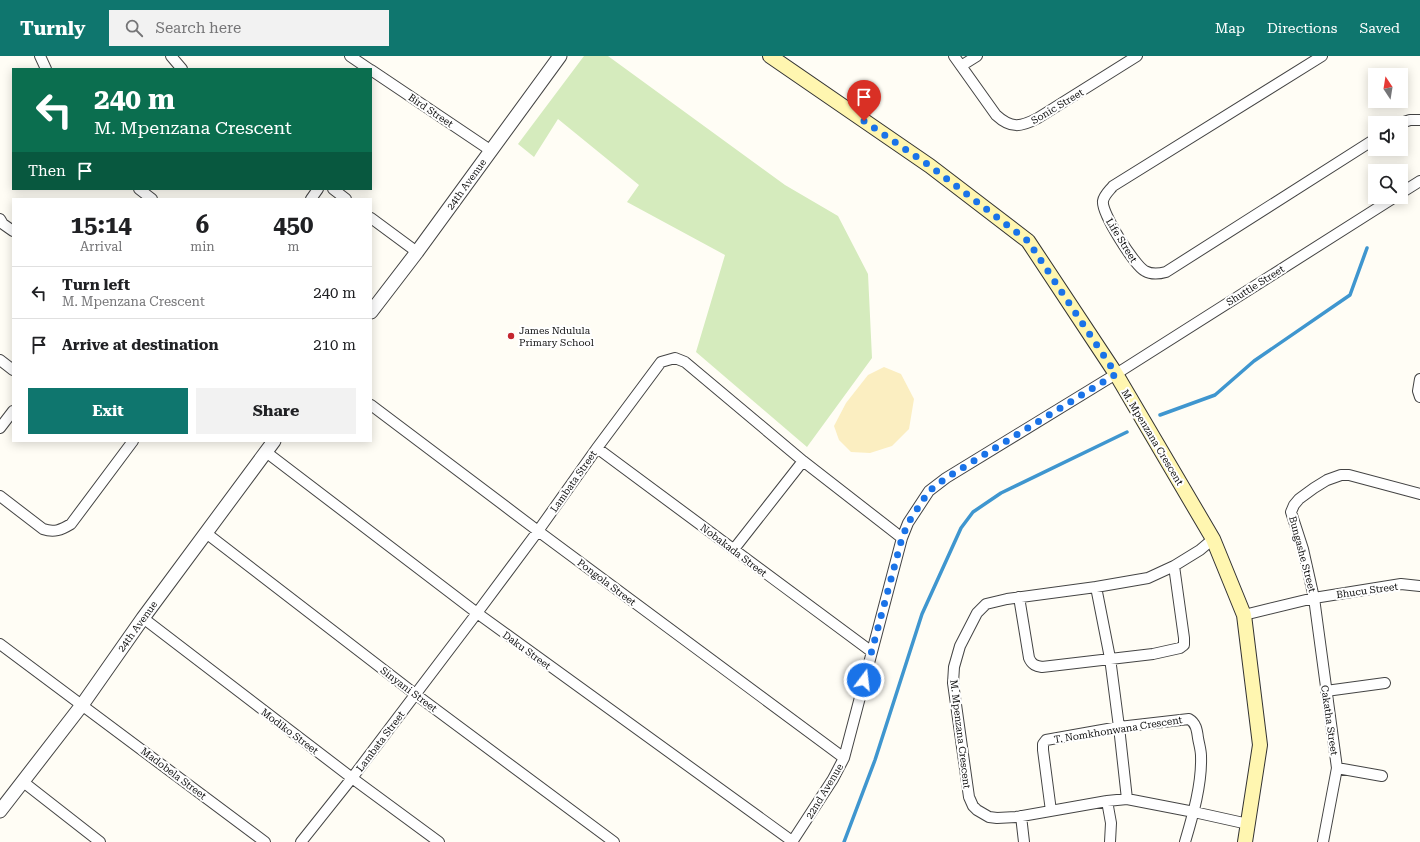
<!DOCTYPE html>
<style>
body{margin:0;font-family:"Roboto Serif",serif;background:#f2f2f2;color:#202124;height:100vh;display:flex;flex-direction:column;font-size:15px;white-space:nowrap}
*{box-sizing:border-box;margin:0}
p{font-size:13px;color:#757577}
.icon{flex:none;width:22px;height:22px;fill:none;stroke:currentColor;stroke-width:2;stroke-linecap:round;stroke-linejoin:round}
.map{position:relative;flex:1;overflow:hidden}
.sheet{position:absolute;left:12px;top:142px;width:360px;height:244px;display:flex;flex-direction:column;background:#fff;border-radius:0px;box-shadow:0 2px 10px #0003}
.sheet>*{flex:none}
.banner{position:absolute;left:12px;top:12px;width:360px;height:122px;border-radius:0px;box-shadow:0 2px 10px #0003;background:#0b6e4f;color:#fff;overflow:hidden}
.needle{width:26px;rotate:348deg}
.tools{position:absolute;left:1368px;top:12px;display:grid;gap:8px}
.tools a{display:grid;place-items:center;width:40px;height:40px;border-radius:0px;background:#fff;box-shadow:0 2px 10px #0003;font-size:20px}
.pin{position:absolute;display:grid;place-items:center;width:34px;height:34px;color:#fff;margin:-41px -17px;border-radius:50% 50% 50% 0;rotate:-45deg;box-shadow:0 0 4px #0007}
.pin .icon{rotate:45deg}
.me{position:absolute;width:44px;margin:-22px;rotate:15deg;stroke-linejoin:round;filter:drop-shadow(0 0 3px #0008)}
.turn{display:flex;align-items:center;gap:14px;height:84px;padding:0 16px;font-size:18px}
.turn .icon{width:52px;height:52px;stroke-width:2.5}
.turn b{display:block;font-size:28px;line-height:34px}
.then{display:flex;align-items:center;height:38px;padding:0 16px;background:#0003;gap:8px;font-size:15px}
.eta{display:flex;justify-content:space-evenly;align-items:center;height:68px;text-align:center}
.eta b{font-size:24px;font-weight:700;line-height:28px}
.cta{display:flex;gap:8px;margin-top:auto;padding:8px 16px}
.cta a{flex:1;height:46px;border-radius:0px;background:#0f766e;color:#fff;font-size:16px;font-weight:700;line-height:46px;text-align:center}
.cta a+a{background:#f2f2f2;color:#202124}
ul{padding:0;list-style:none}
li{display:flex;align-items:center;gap:12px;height:52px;padding:0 16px;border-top:1px solid #e0e0e0}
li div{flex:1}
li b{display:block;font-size:15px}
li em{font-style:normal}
header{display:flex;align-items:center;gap:24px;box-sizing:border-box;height:56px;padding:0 20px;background:#0f766e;color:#fff}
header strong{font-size:19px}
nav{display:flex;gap:22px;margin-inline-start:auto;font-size:14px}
.search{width:280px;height:36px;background:#f2f2f2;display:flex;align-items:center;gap:10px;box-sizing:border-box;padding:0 14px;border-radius:0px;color:#757577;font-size:15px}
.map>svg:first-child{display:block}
.green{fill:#d5ebbd}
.sand{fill:#fbeec1}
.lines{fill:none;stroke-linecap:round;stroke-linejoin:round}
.stream{stroke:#3f96cf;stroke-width:3.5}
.minor-casing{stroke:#444;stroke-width:12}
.tertiary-casing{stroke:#444;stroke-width:15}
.secondary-casing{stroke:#333;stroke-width:16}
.minor{stroke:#fff;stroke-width:10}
.tertiary{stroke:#fff;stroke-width:13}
.secondary{stroke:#fff6b0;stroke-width:14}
.route{stroke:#1a73e8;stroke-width:7;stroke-dasharray:0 12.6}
.poi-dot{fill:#c4262e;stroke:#fff;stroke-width:1.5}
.labels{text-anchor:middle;stroke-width:4;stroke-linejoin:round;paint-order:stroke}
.street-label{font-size:10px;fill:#111;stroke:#fff}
.poi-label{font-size:10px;fill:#111;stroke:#fff;text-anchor:start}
</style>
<header>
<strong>Turnly</strong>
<div class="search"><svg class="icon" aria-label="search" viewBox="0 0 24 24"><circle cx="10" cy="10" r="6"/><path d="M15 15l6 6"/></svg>Search here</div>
<nav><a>Map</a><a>Directions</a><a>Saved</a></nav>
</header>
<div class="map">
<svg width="1420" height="786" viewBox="0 0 1420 786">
<rect width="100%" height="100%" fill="#fffdf5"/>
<path class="green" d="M584 0H608L785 129 838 160 868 218 872 302 807 391 696 296 725 199 627 146 639 129 558 63 534 101 518 88Z"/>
<path class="sand" d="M884 311 901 318 914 343 909 373 892 390 870 397 851 396 839 384 834 370 846 347 868 319Z"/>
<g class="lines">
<path class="stream" d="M1160 359 1215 339 1254 305 1350 239 1367 192
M844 786 875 704 922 558 961 472 973 456 1001 437 1127 376"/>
<defs>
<path id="minor" d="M40 0 46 13
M171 0 182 13
M350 0 369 13
M954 0 996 59C1011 73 1021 71 1038 62L1137 0
M1322 0 1113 130C1109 135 1104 139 1103 145 1101 157 1135 210 1145 215 1152 219 1159 218 1166 216L1375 83
M961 10 977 0
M371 14 490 94
M1401 67 1410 64H1420
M139 133 152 143
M333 133 346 143
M1401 137 1420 125
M311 143 318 133
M371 162 417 196
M0 163 3 168 13 175
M0 304 13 314
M1420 323 1418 335 1420 341
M371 349 538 475 844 702
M0 372 13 355
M597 392 872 596
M266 396 477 557 792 785
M0 440 43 473C54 477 61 474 71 468L133 385
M206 477 415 638 614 786
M1213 483 1200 494 1174 510 1148 522 1096 531 1007 543 986 548 977 557 960 590 954 611 953 627 969 741 973 750 977 754 989 761 997 762 1016 761 1107 745 1127 743 1194 756 1248 768
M734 493 803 405
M1096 531 1110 602 1119 671 1127 743
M1019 541 1029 602C1032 609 1036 610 1042 611L1153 598 1180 592 1184 589V582L1174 510
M1244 559 1314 542 1401 528 1420 530
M143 562 352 722 439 786
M0 588 265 786
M1326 635 1385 627
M1337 712 1382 720
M22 725 100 786
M1107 745 1111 767 1110 786
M1051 755 1043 694V688L1046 684 1119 671 1189 663C1196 667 1197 674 1198 682 1199 688 1201 694 1201 700 1202 728 1193 759 1185 786
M1021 760 1024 786
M301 786 352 722 477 557 538 475 597 392 661 306 675 302 685 306 803 405 902 482
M792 786 833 723 844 702 902 482 908 467 929 435 946 422 1116 318 1395 141
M1323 786 1337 712 1314 542 1303 493 1291 456 1294 449 1299 443 1314 432 1327 424 1341 419H1349L1420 438"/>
<path id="tertiary" d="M371 256 417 196 560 0
M0 755 82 649 143 562 274 385"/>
<path id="secondary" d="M770 0 930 110 1028 185 1116 318 1213 483 1244 559 1260 689 1245 786"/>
</defs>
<use href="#minor" class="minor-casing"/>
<use href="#tertiary" class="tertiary-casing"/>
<use href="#secondary" class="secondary-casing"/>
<use href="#minor" class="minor"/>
<use href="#tertiary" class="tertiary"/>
<use href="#secondary" class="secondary"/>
</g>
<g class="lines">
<path class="route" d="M864 65 930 110 1028 185 1116 318 946 422 929 435 908 467 902 482 864 624"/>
</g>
<circle class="poi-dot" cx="511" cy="280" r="4"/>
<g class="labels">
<g class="street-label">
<text transform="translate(1057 50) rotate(-31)" y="4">Sonic Street</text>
<text transform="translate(431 54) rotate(34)" y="4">Bird Street</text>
<text transform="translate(466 128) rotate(-54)" y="4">24th Avenue</text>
<text transform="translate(1122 184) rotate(58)" y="4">Life Street</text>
<text transform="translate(1255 229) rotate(-32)" y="4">Shuttle Street</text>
<text transform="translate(1153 381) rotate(59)" y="4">M. Mpenzana Crescent</text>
<text transform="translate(573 425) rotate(-55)" y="4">Lambata Street</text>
<text transform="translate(734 494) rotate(37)" y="4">Nobakada Street</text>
<text transform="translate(1303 498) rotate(75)" y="4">Bungashe Street</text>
<text transform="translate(607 526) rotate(37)" y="4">Pongola Street</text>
<text transform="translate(1367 534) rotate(-8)" y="4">Bhucu Street</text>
<text transform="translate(137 570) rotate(-54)" y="4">24th Avenue</text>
<text transform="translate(527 594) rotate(36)" y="4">Daku Street</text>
<text transform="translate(409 633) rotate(37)" y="4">Sinyani Street</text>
<text transform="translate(1330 664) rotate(82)" y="4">Cakatha Street</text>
<text transform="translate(1118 673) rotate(-9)" y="4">T. Nomkhonwana Crescent</text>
<text transform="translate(290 675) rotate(37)" y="4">Modiko Street</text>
<text transform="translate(961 678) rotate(83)" y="4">M. Mpenzana Crescent</text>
<text transform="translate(380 685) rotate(-53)" y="4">Lambata Street</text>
<text transform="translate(174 717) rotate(37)" y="4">Madobela Street</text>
<text transform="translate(824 735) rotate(-59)" y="4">22nd Avenue</text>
</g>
<g class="poi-label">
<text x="519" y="278">James Ndulula<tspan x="519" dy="12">Primary School</tspan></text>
</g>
</g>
</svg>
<div class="tools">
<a><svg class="needle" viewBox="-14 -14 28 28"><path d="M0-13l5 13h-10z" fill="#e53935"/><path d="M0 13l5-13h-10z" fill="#757577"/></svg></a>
<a><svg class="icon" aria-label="sound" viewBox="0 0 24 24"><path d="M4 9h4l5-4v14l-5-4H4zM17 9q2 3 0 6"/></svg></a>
<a><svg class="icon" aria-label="search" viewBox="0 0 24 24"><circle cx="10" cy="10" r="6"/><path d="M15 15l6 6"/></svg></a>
</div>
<div class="pin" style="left:864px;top:65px;background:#d93025"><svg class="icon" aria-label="arrive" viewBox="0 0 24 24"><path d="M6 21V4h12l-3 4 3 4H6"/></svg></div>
<svg class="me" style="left:864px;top:624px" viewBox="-20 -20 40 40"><circle r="17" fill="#1a73e8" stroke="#fff" stroke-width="3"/><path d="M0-11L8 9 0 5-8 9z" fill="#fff"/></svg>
<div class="banner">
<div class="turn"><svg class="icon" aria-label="left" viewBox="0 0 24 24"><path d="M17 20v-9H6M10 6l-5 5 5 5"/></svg><div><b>240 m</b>M. Mpenzana Crescent</div></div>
<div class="then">Then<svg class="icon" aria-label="arrive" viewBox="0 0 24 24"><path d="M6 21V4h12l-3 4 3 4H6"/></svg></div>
</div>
<section class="sheet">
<div class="eta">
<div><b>15:14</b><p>Arrival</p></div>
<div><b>6</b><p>min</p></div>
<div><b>450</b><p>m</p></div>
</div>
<ul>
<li><svg class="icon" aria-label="left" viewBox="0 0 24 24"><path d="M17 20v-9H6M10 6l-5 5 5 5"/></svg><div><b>Turn left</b><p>M. Mpenzana Crescent</p></div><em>240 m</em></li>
<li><svg class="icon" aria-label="arrive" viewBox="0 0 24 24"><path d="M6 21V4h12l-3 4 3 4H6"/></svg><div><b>Arrive at destination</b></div><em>210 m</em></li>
</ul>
<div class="cta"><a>Exit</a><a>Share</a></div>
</section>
</div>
